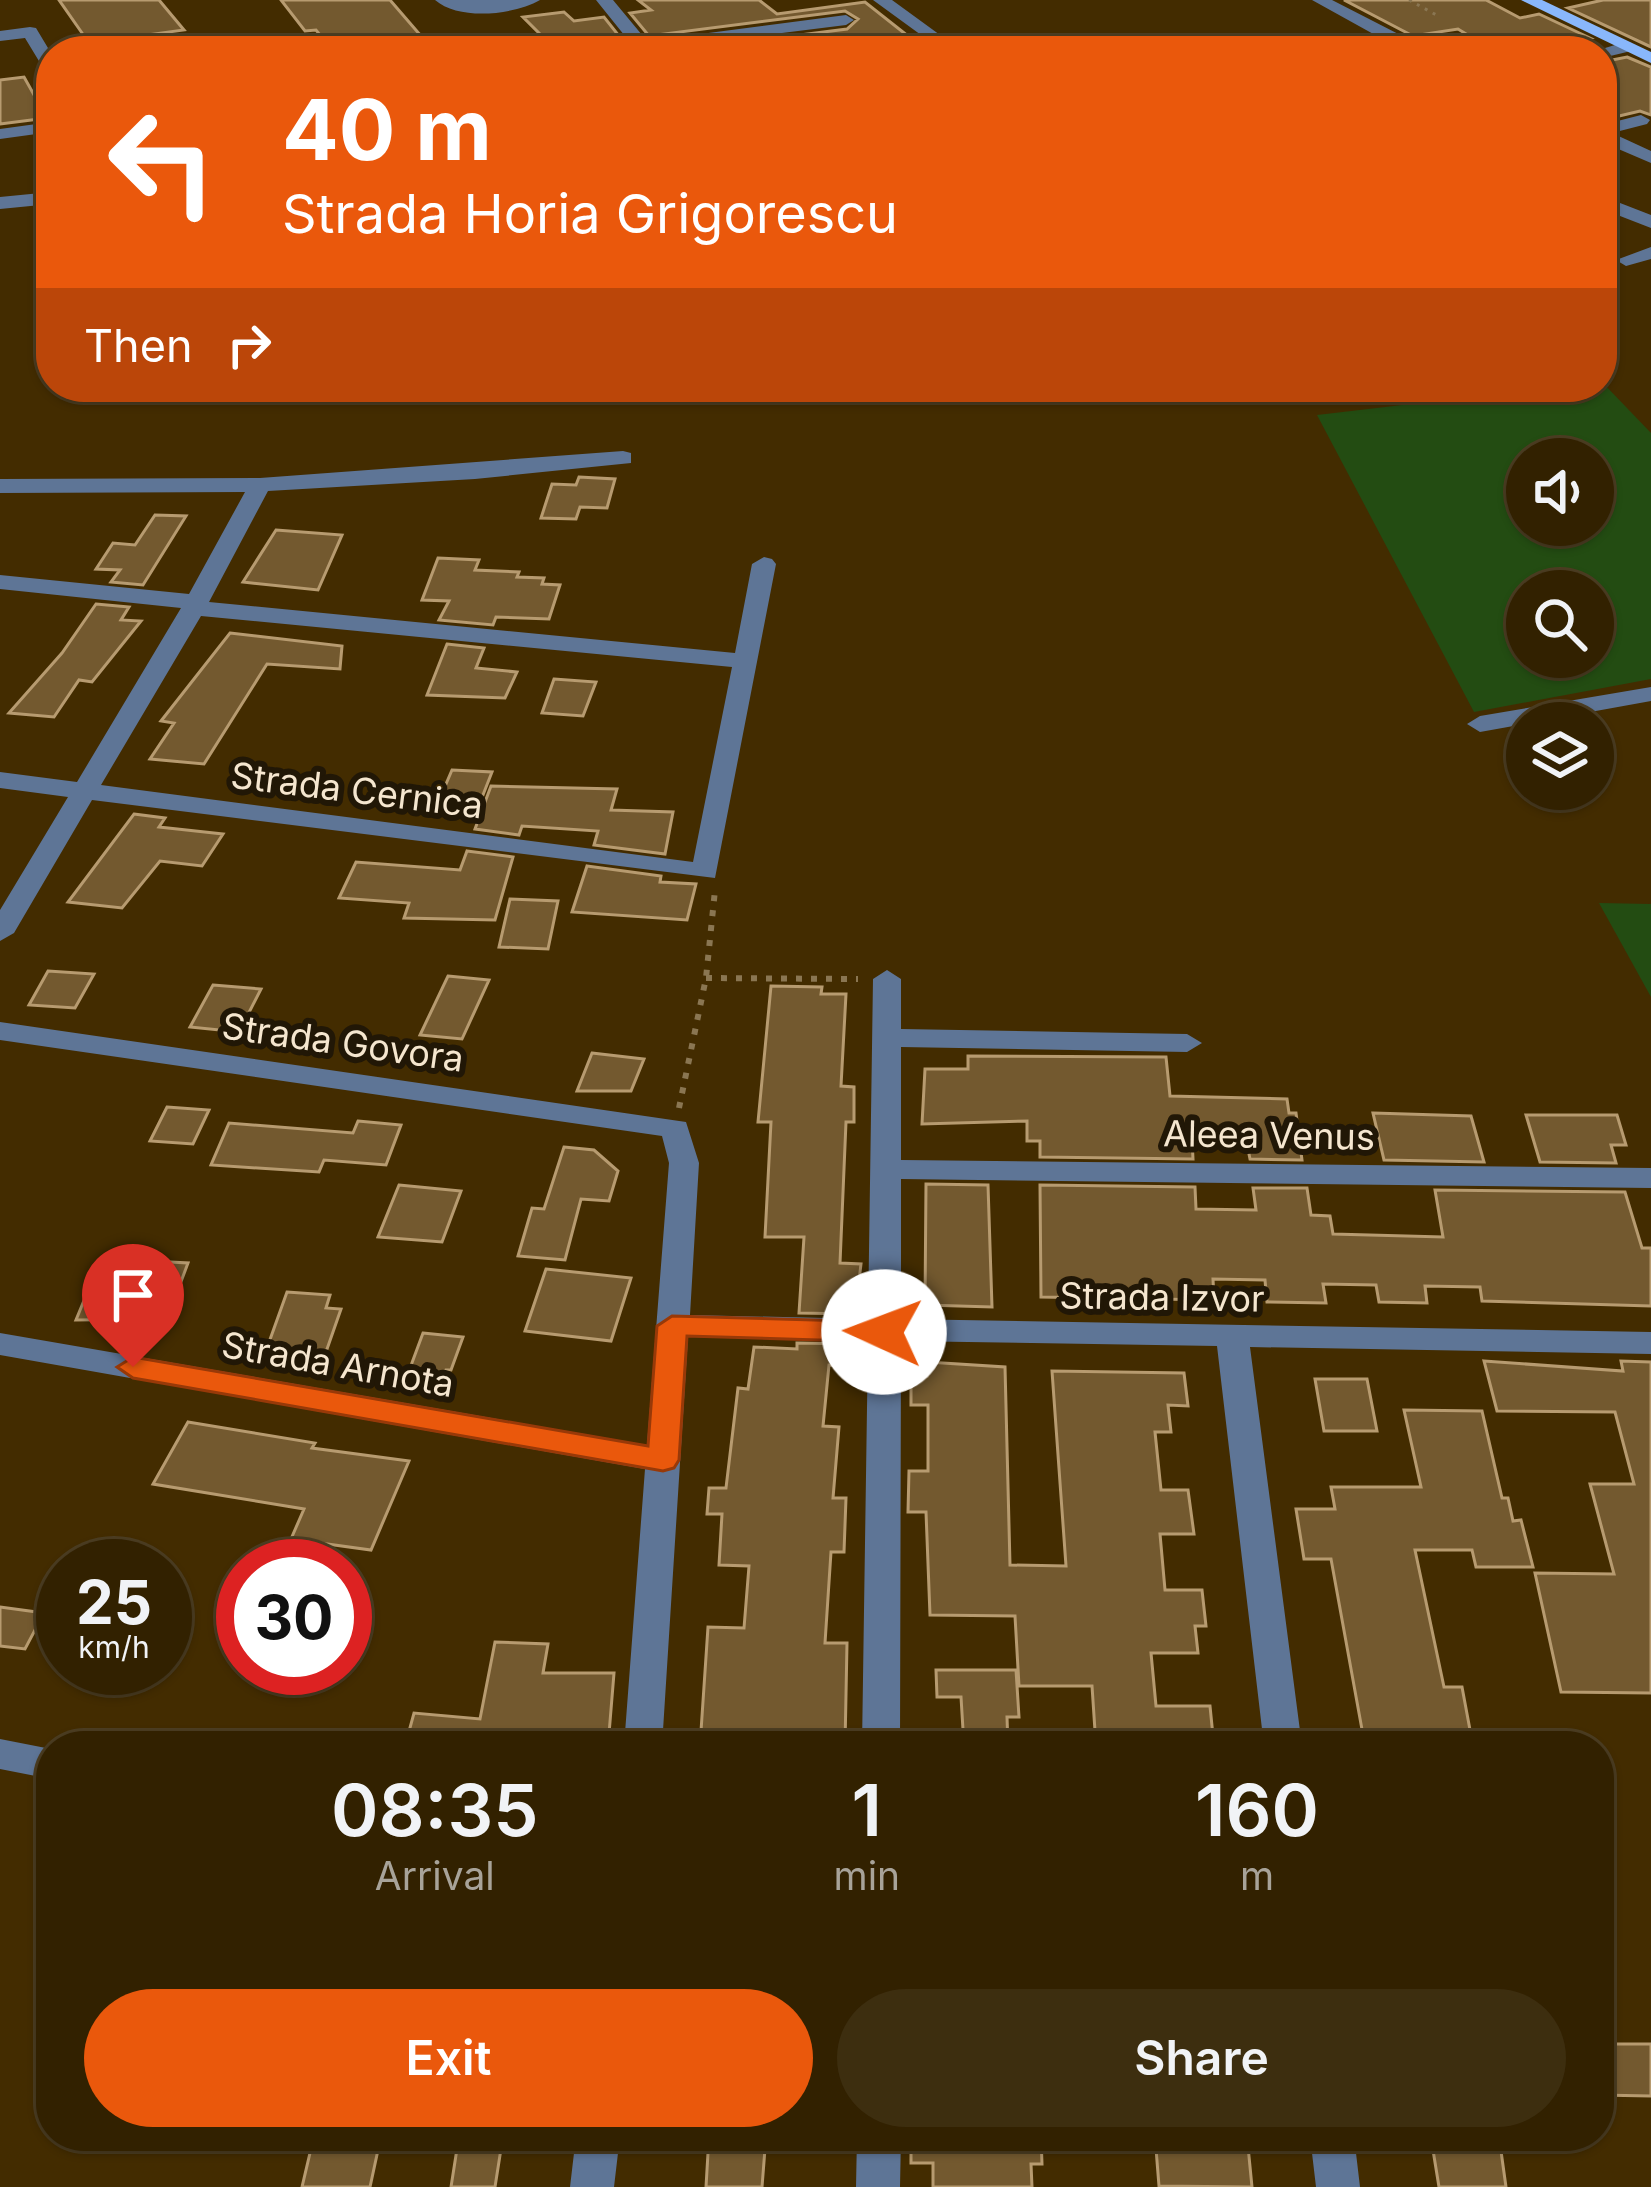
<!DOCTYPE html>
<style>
body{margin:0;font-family:Inter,sans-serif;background:#3d2e0f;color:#f1f3f6;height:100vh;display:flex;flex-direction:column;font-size:45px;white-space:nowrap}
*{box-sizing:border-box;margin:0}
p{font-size:39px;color:#a8a399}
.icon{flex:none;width:66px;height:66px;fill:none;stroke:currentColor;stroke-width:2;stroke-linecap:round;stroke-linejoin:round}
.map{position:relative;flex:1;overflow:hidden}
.sheet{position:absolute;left:36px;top:1731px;width:1578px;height:420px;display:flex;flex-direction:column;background:#322100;border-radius:48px;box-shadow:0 3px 9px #0004,0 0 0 3px #4d3e22}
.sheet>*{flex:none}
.top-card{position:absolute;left:36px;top:36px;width:1581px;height:366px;border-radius:48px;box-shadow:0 3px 9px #0004,0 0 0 3px #4d3e22;background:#ea580c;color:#fff;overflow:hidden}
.controls{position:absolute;left:1506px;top:438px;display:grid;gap:24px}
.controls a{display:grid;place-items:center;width:108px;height:108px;border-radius:50%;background:#322100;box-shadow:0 3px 9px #0004,0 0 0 3px #4d3e22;font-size:60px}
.speed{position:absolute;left:36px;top:1539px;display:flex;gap:24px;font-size:60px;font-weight:700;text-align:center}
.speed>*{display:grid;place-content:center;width:156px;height:156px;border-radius:50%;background:#322100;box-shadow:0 3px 9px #0004,0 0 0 3px #4d3e22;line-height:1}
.speed small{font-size:30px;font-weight:400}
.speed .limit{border:18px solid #d22;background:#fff;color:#111}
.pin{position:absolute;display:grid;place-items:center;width:102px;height:102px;color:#fff;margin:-123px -51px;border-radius:50% 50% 50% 0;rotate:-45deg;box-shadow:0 0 12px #0007}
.pin .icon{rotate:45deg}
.me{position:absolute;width:132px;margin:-66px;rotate:272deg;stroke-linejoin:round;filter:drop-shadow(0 0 9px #0008)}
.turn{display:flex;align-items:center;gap:42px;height:252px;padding:0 48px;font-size:54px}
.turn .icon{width:156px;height:156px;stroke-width:2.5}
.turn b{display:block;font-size:84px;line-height:102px}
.then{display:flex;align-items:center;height:114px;padding:0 48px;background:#0003;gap:24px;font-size:45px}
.eta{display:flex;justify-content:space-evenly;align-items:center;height:204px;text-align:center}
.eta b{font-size:72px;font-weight:600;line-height:84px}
.primary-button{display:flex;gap:24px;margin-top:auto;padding:24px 48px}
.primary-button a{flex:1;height:138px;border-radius:72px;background:#ea580c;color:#fff;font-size:48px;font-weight:600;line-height:138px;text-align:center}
.primary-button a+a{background:#3d2e0f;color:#f1f3f6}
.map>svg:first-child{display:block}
.green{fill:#234c12;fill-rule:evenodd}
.building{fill:#73592f;stroke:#b79b70;stroke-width:3}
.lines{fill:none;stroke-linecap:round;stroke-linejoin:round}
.path-far1{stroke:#8a7652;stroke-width:3;stroke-dasharray:3 6;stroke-linecap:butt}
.path{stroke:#8a7652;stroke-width:6;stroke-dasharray:6 9;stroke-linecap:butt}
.minor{fill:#5e7596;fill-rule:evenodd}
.major{fill:#89b7fb;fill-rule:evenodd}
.route{fill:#ea580c;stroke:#983908;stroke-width:3}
.labels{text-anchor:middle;stroke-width:12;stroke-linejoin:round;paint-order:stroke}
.street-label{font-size:36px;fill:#f5e6cf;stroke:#211706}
</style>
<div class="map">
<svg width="1651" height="2187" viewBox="0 0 1651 2187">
<rect width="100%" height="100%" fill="#432c00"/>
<path class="green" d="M1602 382 1651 433V679L1474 712 1317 415 1556 387H1602ZM1527 459H1593V525H1527ZM1527 591H1593V657H1527Z
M1599 903 1651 904V997Z"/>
<path class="building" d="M59 0H159L184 30 89 43Z
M281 0H390L434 51H333L316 30 305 31Z
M638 0H759L777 14 865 2 908 36 798 51H673L847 29 858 19 845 11 649 36 630 13 651 10Z
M1344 0H1486L1520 18 1539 14 1590 38 1517 51H1441L1468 42 1471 37 1458 29 1413 36Z
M1603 0H1651V47L1568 8Z
M564 12 574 21 604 17 631 51H557L523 17Z
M1627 57 1651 67V115L1640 111 1602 120V62Z
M24 77 47 118 0 124V80Z
M579 477 615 479 607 508 580 507 576 519 541 518 552 484 576 485Z
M155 515 186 516 143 585 111 582 120 570 96 569 113 543 135 545Z
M276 530 342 535 318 590 243 582Z
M438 558 479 560 475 570 519 572 517 577 544 578 542 584 560 585 549 619 496 617 493 625 439 620 449 601 422 600Z
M96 604 129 607 121 620 141 621 92 682 79 680 54 717 9 713 62 653Z
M230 633 342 646 340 669 267 664 204 764 150 759 174 723 161 721Z
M447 644 484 648 476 668 517 672 505 698 427 695Z
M554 679 596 682 583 716 542 713Z
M452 770 492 772 481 800 440 798Z
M491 786 617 789 611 810 673 812 665 854 594 845 598 831 522 826 519 835 475 829Z
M134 814 165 818 159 827 223 834 202 866 160 861 122 908 68 902Z
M467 851 513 857 495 920 404 918 409 903 339 898 356 862 460 870Z
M587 866 661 876 660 882 696 884 687 920 572 912Z
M510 899 558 901 548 949 499 947Z
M48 971 94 974 75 1008 29 1005Z
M448 976 489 980 462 1039 420 1035Z
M213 985 261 989 239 1032 190 1027Z
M771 986 822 987 821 994H846L841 1086 854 1087V1122H846L840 1263 861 1264 855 1314 799 1313 804 1237H765L771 1122H758Z
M592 1053 644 1059 631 1091H577Z
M968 1056 1166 1057 1170 1096 1287 1099 1289 1113H1296L1302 1160 1250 1159 1246 1139H1192L1193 1159 1040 1157V1141H1027V1121L922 1124 925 1069H968Z
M167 1107 209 1110 193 1144 150 1141Z
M1373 1113 1471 1116 1484 1162 1384 1160Z
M1526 1115H1617L1626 1145H1611L1616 1163 1540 1162Z
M358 1121 401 1125 386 1165 324 1160 319 1172 211 1165 229 1123 353 1133Z
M564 1147 594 1150 618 1171 609 1201 581 1199 565 1260 518 1256 532 1208 544 1209Z
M926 1184 988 1185 992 1307 925 1305Z
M399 1185 461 1191 442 1242 378 1237Z
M1040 1185 1195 1187 1196 1209 1256 1210 1253 1188H1307L1311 1215 1330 1216 1333 1234 1443 1237 1435 1190 1625 1192 1642 1248H1651V1306L1482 1301 1480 1287 1425 1286 1427 1303 1379 1302 1376 1285 1323 1284 1326 1303 1267 1302 1265 1280 1213 1279 1214 1300 1041 1297Z
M150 1261 188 1263 167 1319 76 1320 99 1264 148 1267Z
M546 1269 631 1278 611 1341 525 1331Z
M287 1292 330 1295 326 1308 341 1309 326 1352 267 1348Z
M423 1333 463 1337 451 1370H446L442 1382 406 1379Z
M797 1343 853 1344 851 1366 829 1365 823 1426 839 1427 833 1498H846L844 1552H831L825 1643H847L845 1746H700L708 1627 744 1628 749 1566 719 1565 722 1514H707L709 1488H726L738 1388 748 1389 754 1347 797 1349Z
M1484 1361 1623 1371 1621 1361 1651 1362V1693L1561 1692 1535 1573 1614 1574 1590 1484H1634L1615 1412 1497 1411Z
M927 1362 1005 1367 1010 1565 1066 1566 1052 1371 1184 1373 1188 1406 1168 1405 1171 1432H1155L1161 1490H1188L1194 1534H1160L1165 1590H1202L1206 1626H1195L1198 1653H1151L1156 1706H1210L1214 1746H1096L1092 1686H1019L1015 1616 930 1615 926 1512H908L909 1471H928V1405H911V1376H927Z
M1315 1379H1367L1377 1431H1324Z
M1404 1410 1482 1411 1502 1498H1508L1513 1521 1521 1520 1533 1567H1476L1472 1550H1415L1444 1687H1462L1473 1746H1365L1331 1559H1304L1296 1509H1335L1331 1487H1421Z
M188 1422 315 1443 312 1448 409 1461 371 1550 291 1539 304 1509 153 1484Z
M0 1607 44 1613 25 1649 0 1646Z
M495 1642 548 1644 543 1673H614L608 1746H405L414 1713 480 1719Z
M936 1670H1016L1019 1717H1007L1008 1746H964L961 1697H937Z
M1599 2044H1651V2096L1599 2095Z
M314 2136H381L370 2187H302Z
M459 2136H503L495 2187H451Z
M709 2136H766L762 2187H706Z
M911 2136H1041L1042 2164H1031L1032 2187H933V2163H911Z
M1155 2136H1247L1252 2187 1159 2186Z
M1433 2150 1501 2151 1506 2187H1439Z"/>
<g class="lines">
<path class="path-far1" d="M1409 0 1440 17
M1299 35 1336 51
M128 38 137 51
M537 51 611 41
M34 95 51 93"/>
<path class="path" d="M706 978 858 979
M679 1108 706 978 715 890"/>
<path class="minor" d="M435 0H540C514 15 459 21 435 0Z
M596 0H613L647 41 846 15 854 20 846 25 637 51Z
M873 0H892L962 51H943Z
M1312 0H1332L1412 41 1459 33 1467 38 1425 51H1404Z
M30 27 36 28 51 53V72L45 71 25 38 0 41V31Z
M268 37 309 42 315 51 268 47 193 51Z
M1625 42 1631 43V51L1602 58V51H1595Z
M1641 115 1650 120 1647 124 1612 133 1651 151V163L1602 142V125Z
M51 122V132L0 139V129Z
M51 192V204L0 209V197Z
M1602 196 1651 215V228L1602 209Z
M1651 247V259L1626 266 1616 260Z
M623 451 631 453V463L475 479 268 491 209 602 735 653 752 564 764 557 772 559 776 564 715 878 92 800 14 933 0 941V910L68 797 0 788V772L77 782 181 608 0 589V575L189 594 245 492 0 493V479L260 478ZM201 616 732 667 693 862 101 785Z
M1651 687V701L1480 732 1467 724 1480 716Z
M887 970 901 979V1029L1187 1034 1202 1043 1187 1052 901 1047V1160L1651 1168V1188L901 1179V1319L1651 1332V1354L1250 1347 1302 1746H1264L1217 1346 901 1341 900 1746H862L868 1340 688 1337 662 1746H624L645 1469 0 1355V1333L647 1445 669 1163 662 1136 0 1040V1022L686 1122 699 1163 690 1315 868 1319 873 979Z
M0 1739 51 1749V1779L0 1769Z
M576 2136H620L614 2187H570Z
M857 2136H901L900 2187H856Z
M1310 2136H1354L1360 2187H1316Z"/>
<path class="major" d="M1521 0H1542L1651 52V63Z"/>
</g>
<path class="route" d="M672 1316 884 1322 899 1332 884 1342 687 1336 679 1460 674 1468 663 1471 133 1378 117 1367 133 1357 648 1446 657 1326Z"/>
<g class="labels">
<g class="street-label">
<text transform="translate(357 790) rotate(7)" y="13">Strada Cernica</text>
<text transform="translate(343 1042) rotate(8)" y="13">Strada Govora</text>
<text transform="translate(1269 1135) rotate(1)" y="13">Aleea Venus</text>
<text transform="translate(1162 1297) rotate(1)" y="13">Strada Izvor</text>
<text transform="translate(338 1364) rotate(10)" y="13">Strada Arnota</text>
</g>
</g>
</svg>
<div class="controls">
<a><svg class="icon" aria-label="sound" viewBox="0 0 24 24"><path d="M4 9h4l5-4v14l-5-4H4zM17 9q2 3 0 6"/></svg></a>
<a><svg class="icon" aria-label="search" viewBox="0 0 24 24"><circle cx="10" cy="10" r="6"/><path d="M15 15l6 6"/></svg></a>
<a><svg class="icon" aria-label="layers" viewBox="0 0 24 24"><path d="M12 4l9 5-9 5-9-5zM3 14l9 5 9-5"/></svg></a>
</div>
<div class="speed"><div>25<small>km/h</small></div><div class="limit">30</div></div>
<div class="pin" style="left:133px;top:1367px;background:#d93025"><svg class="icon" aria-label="arrive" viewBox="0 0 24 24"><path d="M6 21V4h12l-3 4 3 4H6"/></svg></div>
<svg class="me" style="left:884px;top:1332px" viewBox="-20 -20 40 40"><circle r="19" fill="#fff"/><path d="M0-13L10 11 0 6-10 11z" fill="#ea580c"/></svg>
<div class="top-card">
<div class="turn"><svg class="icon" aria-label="left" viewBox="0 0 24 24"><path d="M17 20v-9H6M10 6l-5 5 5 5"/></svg><div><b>40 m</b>Strada Horia Grigorescu</div></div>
<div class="then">Then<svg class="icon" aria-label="right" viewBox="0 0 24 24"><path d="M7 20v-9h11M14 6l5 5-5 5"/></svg></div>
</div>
<section class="sheet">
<div class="eta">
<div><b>08:35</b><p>Arrival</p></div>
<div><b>1</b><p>min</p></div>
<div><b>160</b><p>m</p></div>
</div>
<div class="primary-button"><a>Exit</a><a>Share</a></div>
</section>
</div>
